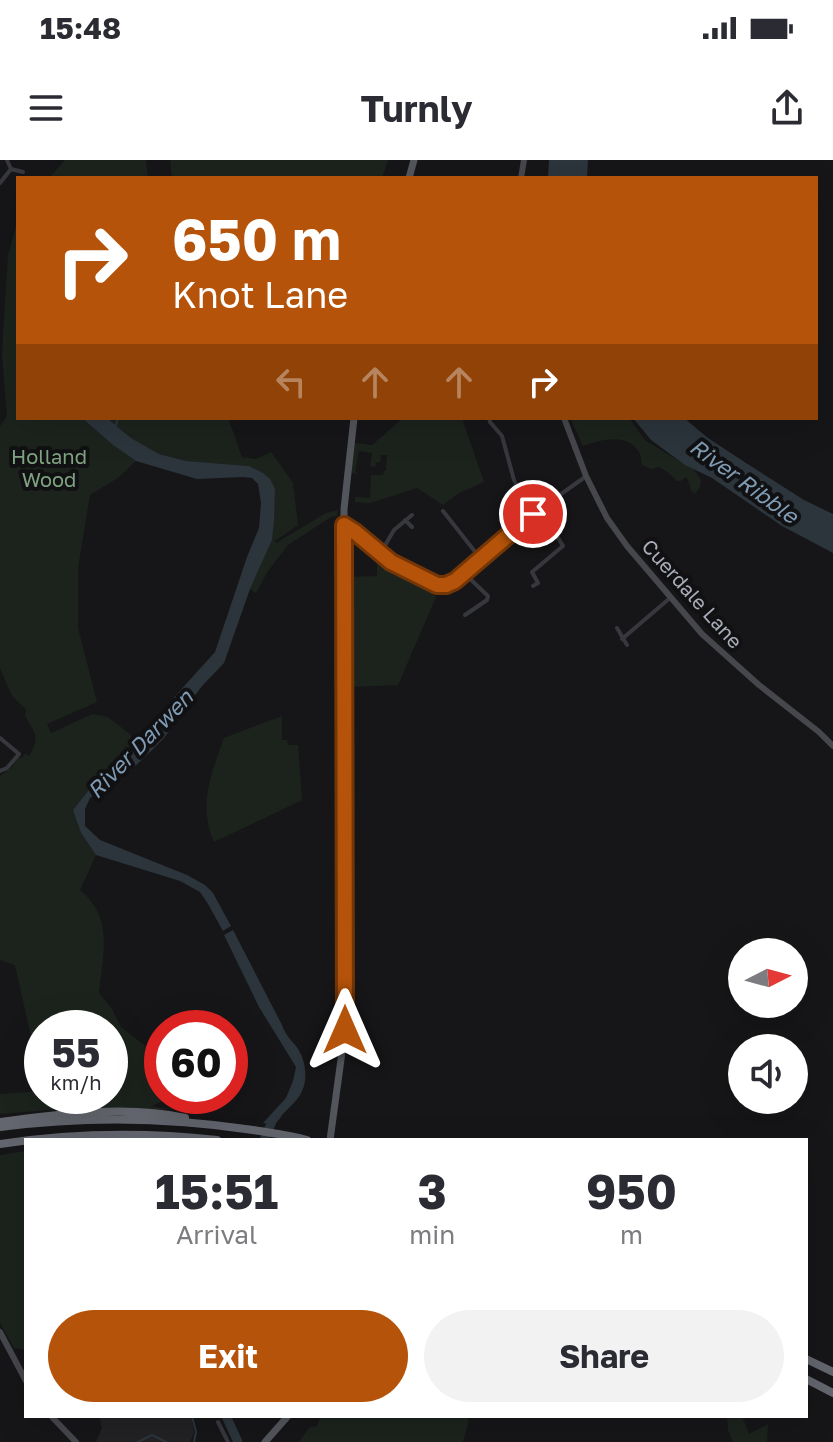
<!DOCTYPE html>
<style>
body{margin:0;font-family:"Golos Text",sans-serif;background:#f2f2f3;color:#2b2b33;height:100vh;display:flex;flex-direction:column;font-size:30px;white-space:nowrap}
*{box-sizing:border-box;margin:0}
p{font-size:26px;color:#7c7c81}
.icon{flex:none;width:44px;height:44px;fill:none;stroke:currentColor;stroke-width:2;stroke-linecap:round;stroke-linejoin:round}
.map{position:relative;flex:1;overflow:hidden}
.drawer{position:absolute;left:24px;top:978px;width:784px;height:280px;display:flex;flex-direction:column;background:#fff;border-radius:0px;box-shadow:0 8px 32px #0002}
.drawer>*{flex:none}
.top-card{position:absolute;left:16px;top:16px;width:802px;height:244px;border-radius:0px;box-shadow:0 8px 32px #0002;background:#b45309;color:#fff;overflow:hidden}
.needle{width:52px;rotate:84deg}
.fabs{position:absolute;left:728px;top:778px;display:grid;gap:16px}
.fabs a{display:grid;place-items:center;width:80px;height:80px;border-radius:50%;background:#fff;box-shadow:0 8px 32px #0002;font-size:40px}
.speed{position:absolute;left:24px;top:850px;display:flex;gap:16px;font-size:40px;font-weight:700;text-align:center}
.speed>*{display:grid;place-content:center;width:104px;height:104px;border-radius:50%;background:#fff;box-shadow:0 8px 32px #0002;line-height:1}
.speed small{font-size:20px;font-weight:400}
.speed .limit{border:12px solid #d22;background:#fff;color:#111}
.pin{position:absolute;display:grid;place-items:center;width:68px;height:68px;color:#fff;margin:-34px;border:4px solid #fff;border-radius:50%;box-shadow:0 2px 8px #0007}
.me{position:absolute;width:88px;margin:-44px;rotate:0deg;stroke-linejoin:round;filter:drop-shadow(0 0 6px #0008)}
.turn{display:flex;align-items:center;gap:28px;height:168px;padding:0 24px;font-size:36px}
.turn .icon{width:104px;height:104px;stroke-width:2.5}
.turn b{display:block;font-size:56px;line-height:68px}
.lanes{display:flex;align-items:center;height:76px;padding:0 24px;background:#0003;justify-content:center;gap:40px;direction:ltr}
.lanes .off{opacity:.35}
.eta{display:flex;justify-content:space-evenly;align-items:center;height:136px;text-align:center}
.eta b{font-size:48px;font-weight:700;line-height:56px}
.button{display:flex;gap:16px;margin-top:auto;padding:16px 24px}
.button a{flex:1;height:92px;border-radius:48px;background:#b45309;color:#fff;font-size:32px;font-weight:700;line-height:92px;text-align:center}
.button a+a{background:#f2f2f3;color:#2b2b33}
.status{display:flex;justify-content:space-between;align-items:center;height:56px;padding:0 40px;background:#fff;direction:ltr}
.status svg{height:22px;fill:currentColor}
header{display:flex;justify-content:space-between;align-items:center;height:104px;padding:0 24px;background:#fff;font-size:36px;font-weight:700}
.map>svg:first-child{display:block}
.built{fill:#222225}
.green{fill:#1c231d}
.water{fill:#2c353c}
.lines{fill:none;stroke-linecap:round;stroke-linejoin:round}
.stream{stroke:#2c353c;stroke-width:2}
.river{stroke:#2c353c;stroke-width:9}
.street{stroke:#37383d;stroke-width:4}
.secondary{stroke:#45474d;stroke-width:6}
.primary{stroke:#53555c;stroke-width:7}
.highway{stroke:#63666e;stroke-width:8}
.route-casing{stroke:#753606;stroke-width:20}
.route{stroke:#b45309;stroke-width:14}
.labels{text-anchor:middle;stroke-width:8;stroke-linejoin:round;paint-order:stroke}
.park-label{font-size:20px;fill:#7fa381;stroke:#111113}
.street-label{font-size:20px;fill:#a8adb8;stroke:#111113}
.water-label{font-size:22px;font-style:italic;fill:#7f9bb3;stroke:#111113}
</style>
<div class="status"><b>15:48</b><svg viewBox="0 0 49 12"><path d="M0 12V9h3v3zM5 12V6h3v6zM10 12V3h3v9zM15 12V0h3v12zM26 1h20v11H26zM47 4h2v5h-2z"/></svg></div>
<header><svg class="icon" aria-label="menu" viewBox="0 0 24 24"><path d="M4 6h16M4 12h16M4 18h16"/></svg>Turnly<svg class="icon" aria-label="share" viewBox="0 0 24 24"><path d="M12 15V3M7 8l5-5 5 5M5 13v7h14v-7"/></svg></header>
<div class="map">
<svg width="833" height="1282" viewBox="0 0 833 1282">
<rect width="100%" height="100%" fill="#161618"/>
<path class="built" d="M99 1256H191L194 1273 190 1282H96L102 1268Z"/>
<path class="green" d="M65 0H146L148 18H49Z
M170 0H388L382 18H172Z
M18 59V258H82L113 285 136 301 118 318 90 335 78 408V468L97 542 47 564 51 573 92 554 108 557 131 575 138 587 104 611 73 650 81 673 96 695 80 730C114 758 103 794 99 833L112 849 121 867 162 899V936H174L151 946 175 950 87 947 0 954V934L42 931V936H110V868H42V902L31 876 15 805 0 800V616L12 607 18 598H22L25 594 29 596C41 575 35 575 25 555L26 549 12 536 0 508V266L7 256 2 193 8 95Z
M107 258H228L242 297 256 299 271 292 293 323 298 365 275 381 276 383 326 353 338 350 337 356 331 357 288 385 268 411 256 433 250 429 272 380 275 329 249 306 186 301 159 294 131 278Z
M403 258H462L484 322 459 333 443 345 417 328 370 343 355 342V337L370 338 371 315H383L384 311H386L387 295H381L380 302H376L375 307 370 306 372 293 359 291 355 311 358 314 351 313 354 283 372 285Z
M570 258H629L646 281 693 309 701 320 700 327 695 334 691 331 689 322 686 317 681 321H677L670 314 659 307 651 309 642 305C641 300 641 295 639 292 627 272 600 280 583 286Z
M377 399 424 424 436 437 398 525 349 527 348 417 377 416Z
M282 556V580H287L288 585H298L302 640 214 682C198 644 211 615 224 578Z
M26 991V1190L14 1188 0 1163V995Z
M321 1256H468V1264L463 1282H299L309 1268 317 1266Z
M727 1256H742L749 1274 768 1264 767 1282H733L728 1270Z"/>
<path class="water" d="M549 0H588L587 18H548Z
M82 258H107L131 278 159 294 186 301 249 306 263 313 270 319 275 329 274 360 272 380 250 429 224 503 202 526 164 578 149 593 131 610 90 638 85 649V666L100 680 187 715 205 725 213 733 231 766 223 771 208 744 200 732 180 721 96 695 81 673 73 650 104 611 138 587 177 534 215 492 247 397 259 368 261 343 258 324 252 318 243 317 197 319 136 301 113 285Z
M633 258H684L708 278 746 303 804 340 833 354V393L782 366 712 318 685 305 651 280Z
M233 770 282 865C285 874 290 879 296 886 306 899 309 921 300 935 293 946 281 953 275 965L263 963 286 938 293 921 296 907 259 847 224 775Z"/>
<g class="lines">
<path class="stream" d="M116 265 118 258
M192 1256 196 1272 194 1282
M138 1282 152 1275 166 1282"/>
<path class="river" d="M264 980 273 959 277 955
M226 1256 238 1282"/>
<path class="street" d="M11 9 23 12
M0 23 11 9 7 0
M489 258 490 262 502 276 514 320 522 337 533 354
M443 351 480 398
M405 360 412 367
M346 367 355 372 391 402 406 410 437 425H446L455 421 533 354 585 317
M380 394 394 370 412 355
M464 413 488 436 487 440 465 455
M533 426 538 423 532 412 563 386 540 348
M617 468 627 485
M622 479 670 438
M0 578 19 594 7 608 0 611
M218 1262 228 1282"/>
<path class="secondary" d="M521 18 524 0
M564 258 586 316 607 358 627 386 702 474 759 525 819 572 833 586
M0 1172 26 1221
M51 1256 76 1282"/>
<path class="primary" d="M409 18 414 0
M330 980 345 870 344 349 354 258
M265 1282 288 1256"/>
<path class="highway" d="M0 962C55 954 131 945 185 958
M0 967C84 956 169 957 253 970 271 973 290 975 307 980
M0 984C72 973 145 972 217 980
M806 1199 833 1212
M806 1219 833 1233"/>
</g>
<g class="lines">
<defs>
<path id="route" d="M345 870 344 365 355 372 391 402 437 425H446L455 421 533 354"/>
</defs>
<use href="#route" class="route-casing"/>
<use href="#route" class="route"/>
</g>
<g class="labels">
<g class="park-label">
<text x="49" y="304">Holland<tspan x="49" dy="23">Wood</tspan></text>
</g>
<g class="street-label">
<text transform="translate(692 434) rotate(48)" y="7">Cuerdale Lane</text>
</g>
<g class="water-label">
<text transform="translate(744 321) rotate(36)" y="8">River Ribble</text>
<text transform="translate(140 584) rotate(-46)" y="8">River Darwen</text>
</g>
</g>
</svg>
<div class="fabs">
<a><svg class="needle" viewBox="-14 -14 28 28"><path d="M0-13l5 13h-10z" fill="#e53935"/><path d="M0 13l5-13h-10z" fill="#7c7c81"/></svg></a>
<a><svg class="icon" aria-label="sound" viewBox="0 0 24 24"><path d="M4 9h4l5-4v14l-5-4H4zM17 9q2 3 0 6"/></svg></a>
</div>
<div class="speed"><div>55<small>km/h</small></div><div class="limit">60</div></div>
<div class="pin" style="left:533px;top:354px;background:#d93025"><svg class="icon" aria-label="arrive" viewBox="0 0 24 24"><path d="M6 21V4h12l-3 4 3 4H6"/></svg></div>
<svg class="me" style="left:345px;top:870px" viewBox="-20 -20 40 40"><path d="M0-17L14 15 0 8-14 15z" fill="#b45309" stroke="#fff" stroke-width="4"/></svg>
<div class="top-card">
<div class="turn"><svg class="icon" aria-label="right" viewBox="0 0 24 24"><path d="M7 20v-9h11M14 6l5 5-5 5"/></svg><div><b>650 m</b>Knot Lane</div></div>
<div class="lanes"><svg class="icon off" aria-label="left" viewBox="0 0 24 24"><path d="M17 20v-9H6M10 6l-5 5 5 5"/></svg><svg class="icon off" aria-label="ahead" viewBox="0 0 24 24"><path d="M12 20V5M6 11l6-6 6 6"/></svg><svg class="icon off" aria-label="ahead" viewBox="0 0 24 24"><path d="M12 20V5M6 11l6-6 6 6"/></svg><svg class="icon" aria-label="right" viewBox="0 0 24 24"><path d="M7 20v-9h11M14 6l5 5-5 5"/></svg></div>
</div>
<section class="drawer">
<div class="eta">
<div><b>15:51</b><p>Arrival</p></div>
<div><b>3</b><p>min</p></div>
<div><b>950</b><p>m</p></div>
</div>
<div class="button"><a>Exit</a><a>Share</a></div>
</section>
</div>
